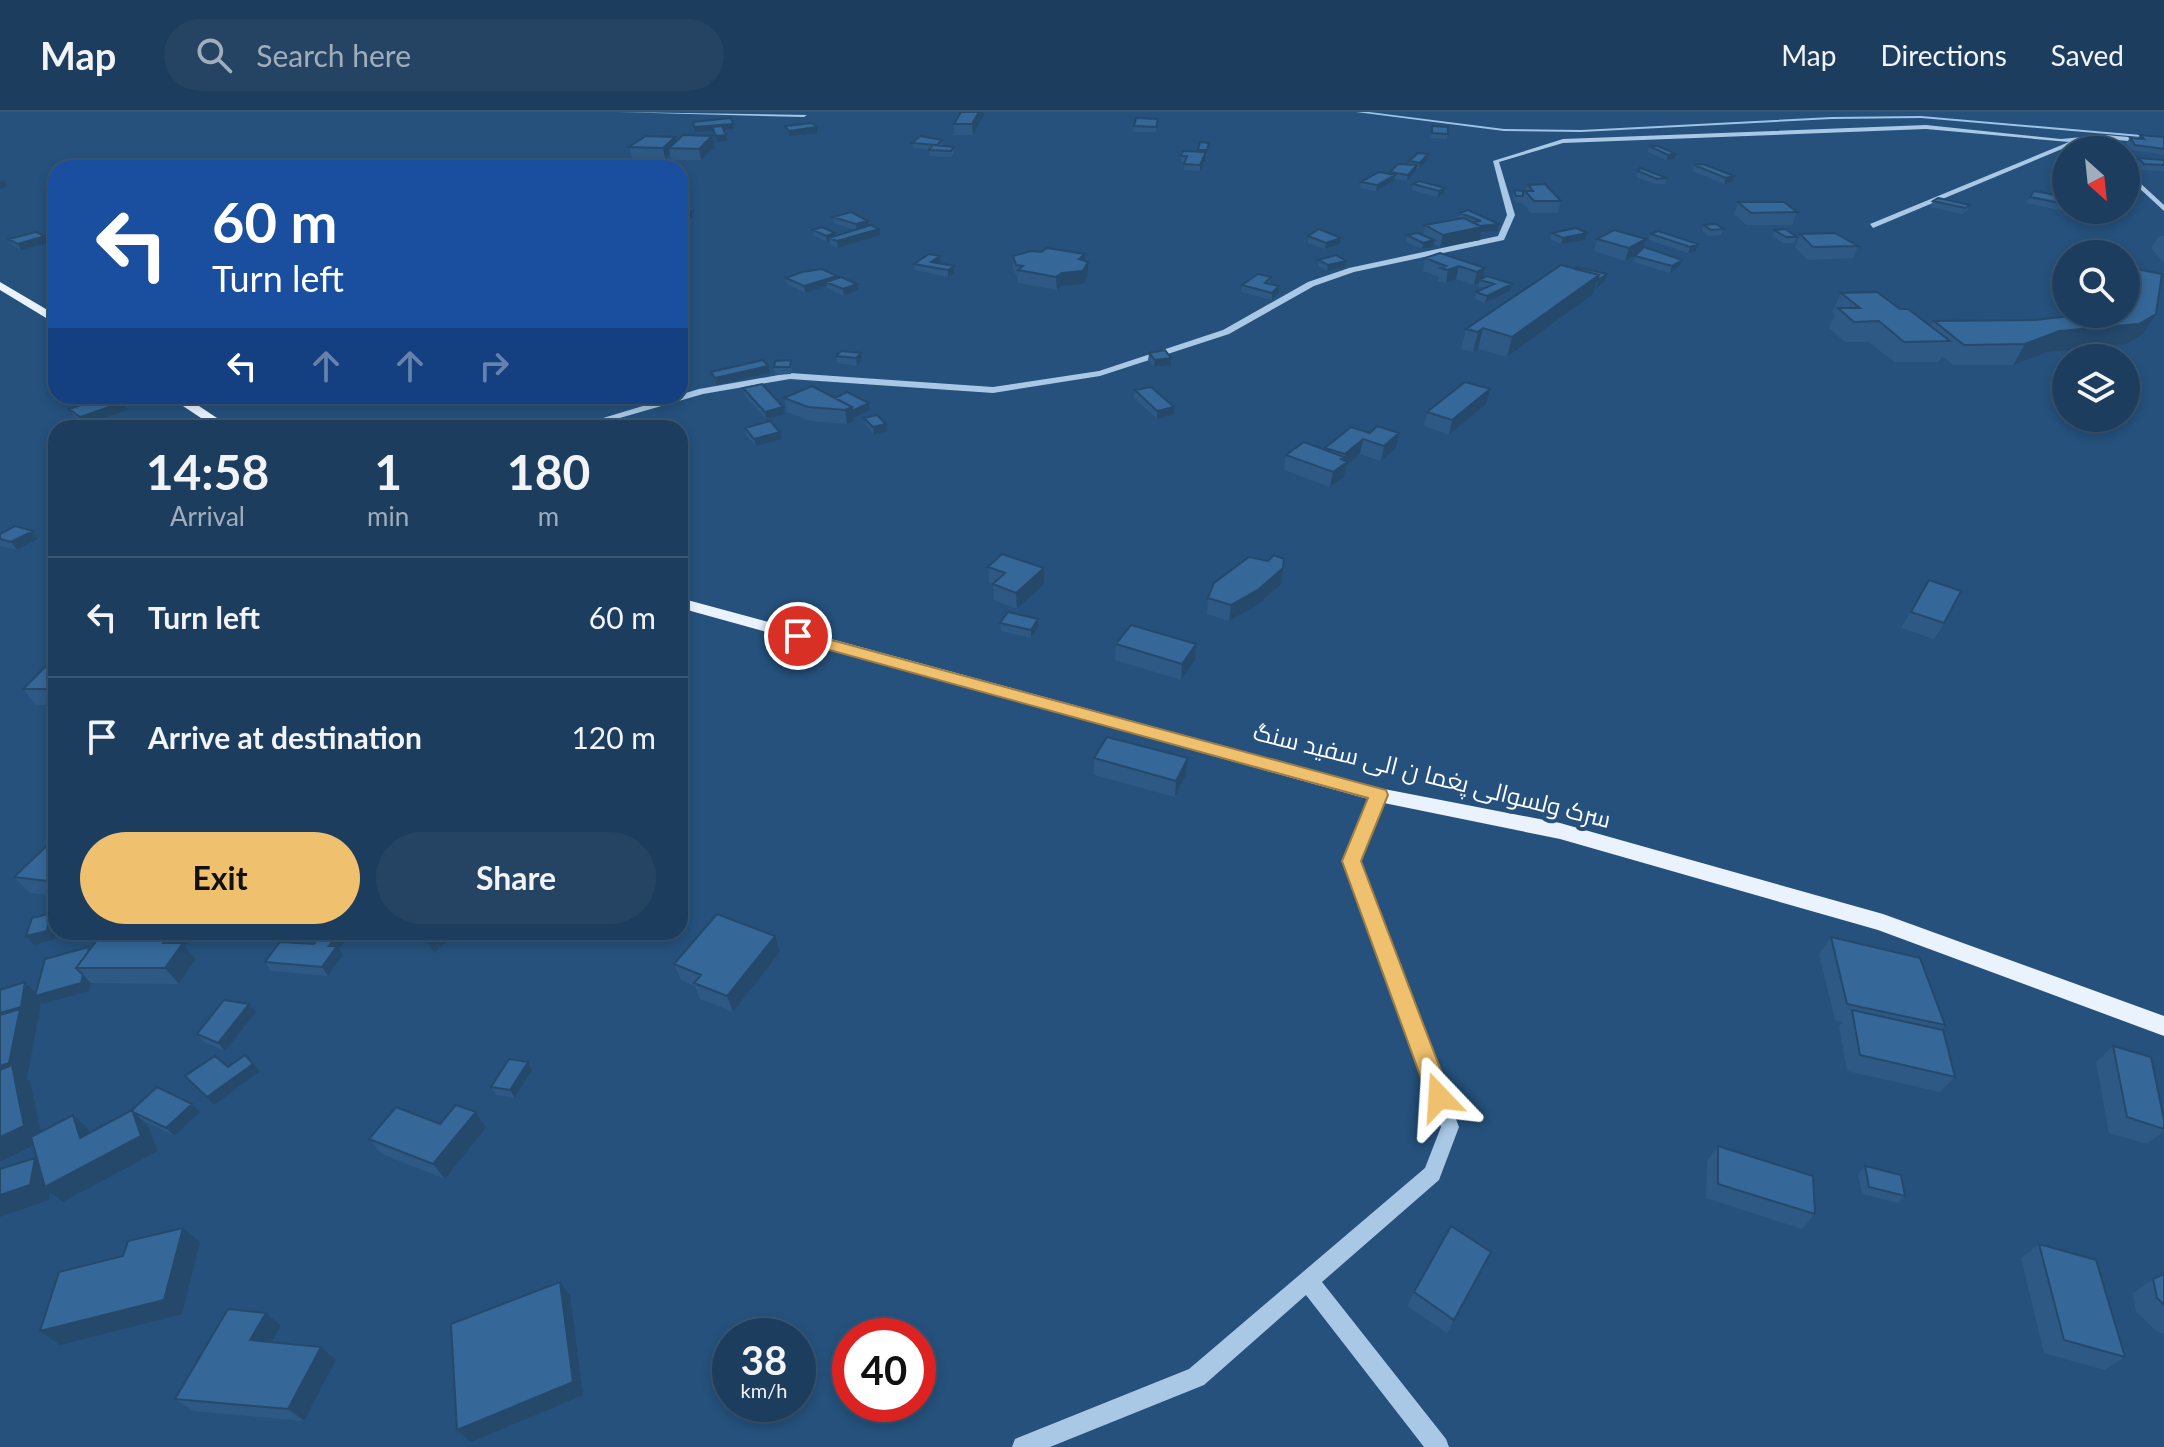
<!DOCTYPE html>
<meta charset="utf-8">
<style>
body{margin:0;font-family:Lato,Cairo,sans-serif;background:#254463;color:#f1f3f6;height:100vh;display:flex;flex-direction:column;font-size:30px;white-space:nowrap}
*{box-sizing:border-box;margin:0}
p{font-size:26px;color:#a0aebc}
.icon{flex:none;width:44px;height:44px;fill:none;stroke:currentColor;stroke-width:2;stroke-linecap:round;stroke-linejoin:round}
.map{position:relative;flex:1;overflow:hidden}
.side{position:absolute;left:48px;top:308px;width:640px;height:520px;display:flex;flex-direction:column;background:#1c3d5d;border-radius:24px;box-shadow:0 4px 12px #0003,0 0 0 2px #3a5672}
.side>*{flex:none}
.guide{position:absolute;left:48px;top:48px;width:640px;height:244px;border-radius:24px;box-shadow:0 4px 12px #0003,0 0 0 2px #3a5672;background:#1a4fa0;color:#fff;overflow:hidden}
.needle{width:52px;rotate:153deg}
.buttons{position:absolute;left:2052px;top:24px;display:grid;gap:16px}
.buttons a{display:grid;place-items:center;width:88px;height:88px;border-radius:50%;background:#1c3d5d;box-shadow:0 4px 12px #0003,0 0 0 2px #3a5672;font-size:40px}
.speed{position:absolute;left:712px;top:1206px;display:flex;gap:16px;font-size:40px;font-weight:700;text-align:center}
.speed>*{display:grid;place-content:center;width:104px;height:104px;border-radius:50%;background:#1c3d5d;box-shadow:0 4px 12px #0003,0 0 0 2px #3a5672;line-height:1}
.speed small{font-size:20px;font-weight:400}
.speed .limit{border:12px solid #d22;background:#fff;color:#111}
.pin{position:absolute;display:grid;place-items:center;width:68px;height:68px;color:#fff;margin:-34px;border:4px solid #fff;border-radius:50%;box-shadow:0 2px 8px #0007}
.me{position:absolute;width:88px;margin:-44px;rotate:340deg;stroke-linejoin:round;filter:drop-shadow(0 0 6px #0008)}
.turn{display:flex;align-items:center;gap:28px;height:168px;padding:0 32px;font-size:36px}
.turn .icon{width:104px;height:104px;stroke-width:2.5}
.turn b{display:block;font-size:56px;line-height:68px}
.lanes{display:flex;align-items:center;height:76px;padding:0 32px;background:#0003;justify-content:center;gap:40px;direction:ltr}
.lanes .off{opacity:.35}
.eta{display:flex;justify-content:space-evenly;align-items:center;height:136px;text-align:center}
.eta b{font-size:48px;font-weight:700;line-height:56px}
.cta{display:flex;gap:16px;margin-top:auto;padding:16px 32px}
.cta a{flex:1;height:92px;border-radius:48px;background:#efc06d;color:#111;font-size:32px;font-weight:700;line-height:92px;text-align:center}
.cta a+a{background:#254463;color:#f1f3f6}
ul{padding:0;list-style:none}
li{display:flex;align-items:center;gap:24px;height:120px;padding:0 32px;border-top:2px solid #3a5672}
li div{flex:1}
li b{display:block;font-size:30px}
li em{font-style:normal}
header{display:flex;align-items:center;gap:48px;box-sizing:border-box;height:112px;padding:0 40px;background:#1c3d5d;border-bottom:2px solid #3a5672}
header strong{font-size:38px}
nav{display:flex;gap:44px;margin-inline-start:auto;font-size:28px}
.search{width:560px;height:72px;background:#254463;display:flex;align-items:center;gap:20px;box-sizing:border-box;padding:0 28px;border-radius:44px;color:#a0aebc;font-size:30px}
.map>svg:first-child{display:block}
.lines{fill:none;stroke-linecap:round;stroke-linejoin:round}
.stream{fill:#9dc4e6;fill-rule:evenodd}
.minor{fill:#a9c8e5;fill-rule:evenodd}
.major{fill:#e9f2fd;fill-rule:evenodd}
.wall{fill:#2e5984}
.shaded-wall{fill:#25496b}
.building{fill:#356899;stroke:#25496b;stroke-width:2}
.route{fill:#efc06d;stroke:#9b7d47;stroke-width:2}
.labels{text-anchor:middle;stroke-width:8;stroke-linejoin:round;paint-order:stroke}
.street-label{font-size:24px;fill:#fff;stroke:#25517c}
</style>
<header>
<strong>Map</strong>
<div class="search"><svg class="icon" aria-label="search" viewBox="0 0 24 24"><circle cx="10" cy="10" r="6"/><path d="M15 15l6 6"/></svg>Search here</div>
<nav><a>Map</a><a>Directions</a><a>Saved</a></nav>
</header>
<div class="map">
<svg width="2164" height="1335" viewBox="0 0 2164 1335">
<rect width="100%" height="100%" fill="#25517c"/>
<g class="lines">
<path class="stream" d="M1356 0H1369L1504 17 1581 18 1832 5 1921 4 2164 25V27L1921 6 1832 7 1581 20 1504 19Z"/>
<path class="minor" d="M616 0 807 3 804 5Z
M1926 13 2061 27 2105 23 2164 28V32L2105 27 2074 30V32L1873 116 1870 112 2069 30 1926 17 1563 31 1499 50 1515 103 1504 128 1354 160 1314 174 1229 222 1100 264 993 281 790 267 703 282 585 316H570L699 277 790 261 993 275 1099 259 1223 218 1308 170 1349 156 1498 124 1507 103 1493 49 1563 27Z
M2126 58 2164 93V99L2126 64Z
M1379 678 1386 683 1359 749 1459 1015 1439 1068 1322 1170 1446 1327 1449 1335H1424L1306 1183 1204 1273 1050 1335H1012L1015 1327 1189 1257 1425 1056 1441 1015 1345 749 1372 683Z"/>
<path class="major" d="M0 170 56 203V212L0 178Z
M168 284H184L232 316H216Z
M680 486 1379 676 1560 711 1883 802 2164 904V924L1878 818 1560 727 1379 690 680 496Z"/>
</g>
<path class="wall" d="M984 3 973 23H954V12Z
M1158 7 1156 20H1133L1134 14Z
M1432 14 1448 22 1447 27 1431 26Z
M2140 23 2164 25V43L2131 38 2126 31 2130 26H2138Z
M712 24 715 35 701 48H671L670 42 665 47 632 46 629 35 675 25 676 30Z
M942 28V34L954 35V41L951 45 929 44V38L913 36 912 31Z
M1200 30 1209 31 1207 44 1200 59 1184 58 1185 50H1181V44L1198 40Z
M1649 34 1676 42 1675 47 1666 48 1648 40Z
M2138 46 2164 48V59L2141 58 2135 52Z
M1427 48 1419 57 1417 56 1416 59 1407 69 1394 67V69L1376 79 1360 76 1361 70 1389 62 1390 60 1408 53 1409 49Z
M1703 52 1732 70 1724 72 1692 59 1694 53Z
M1640 56 1667 66 1665 72H1655L1636 65Z
M1413 72 1445 76 1444 82 1437 85 1412 78Z
M1528 73 1561 89 1558 101H1531L1522 91 1515 90 1513 84 1514 78 1524 81Z
M2030 85H2066V95L2064 99 2026 91Z
M1933 89 1970 93 1967 99 1962 102 1930 95Z
M1738 90 1797 100 1792 113H1746L1734 102Z
M1460 101 1499 112 1497 119 1481 120 1480 128 1440 135 1433 131V135L1422 137 1406 130 1407 123H1423L1425 113 1459 107Z
M833 105 868 109 869 114 880 123 838 136 830 132V130H827L814 124 813 118 835 121 836 124 855 118 834 111Z
M1704 113 1724 117 1721 123 1709 124 1702 119Z
M1774 118 1797 125 1794 131H1783L1772 124Z
M1552 121 1585 128 1561 132 1550 127Z
M1651 122 1698 132 1696 139 1688 141 1649 128Z
M1800 122 1858 134 1853 146 1808 148 1795 135Z
M1308 124 1340 132 1325 137 1308 131Z
M2159 124H2164V151L2151 136Z
M9 127 49 131 21 138 13 133Z
M1597 127 1642 137 1679 154 1670 161 1633 150 1637 142 1625 149 1594 139Z
M940 144V150L939 151 954 161 948 165 915 158 914 152Z
M1013 144 1085 149 1088 150V163L1083 172 1062 174 1057 178 1018 171V166L1013 157Z
M1425 146 1485 156 1483 166 1512 172 1510 179 1485 191 1475 187 1476 180 1485 176 1478 174 1479 171 1474 173 1456 167 1446 171 1438 169 1439 165 1423 159Z
M1318 148 1345 155 1327 159 1318 154Z
M1561 153 1605 169 1595 175 1593 182 1507 245 1478 237 1473 240 1461 237 1466 217Z
M1271 165 1270 172 1279 181 1272 188 1241 180 1242 173Z
M786 166H837L858 178 844 184 827 176V174L805 181 787 172Z
M1841 181 1900 197 1931 215 1934 209 2035 208 2156 202 2143 222 2126 232 2048 240 2013 253H1953L1942 244 1939 250H1894L1869 230H1845L1829 216 1835 203 1832 200Z
M861 241 862 248 857 254 837 251 836 244Z
M1149 241 1171 253 1154 255 1148 248Z
M791 248 792 255 791 262 775 263 774 255Z
M743 276 785 302 766 307 745 284Z
M1135 278 1174 295V303L1157 307 1134 286Z
M784 286H835L869 291 870 298 853 306 854 309 847 312 810 309 787 300Z
M1486 292 1449 323 1424 314 1427 300Z
M69 297 128 298 85 312 74 304Z
M864 306 886 312 887 319 874 323 866 313Z
M1351 315 1396 336 1381 349 1360 342 1346 354 1344 365 1330 375 1284 358 1286 343 1325 338V336Z
M745 316 780 320 782 327 756 334 746 323Z
M33 419 38 427 17 438 0 434V422Z
M1284 447 1281 472 1257 493 1229 509 1207 502 1208 486 1268 449Z
M988 455 1044 472 1017 497 994 488 993 472 989 470Z
M1929 468 1944 511 1934 527 1901 516Z
M1000 511 1038 515 1031 526 1001 519Z
M1116 532 1195 548 1181 568 1115 548Z
M56 549V593H36L23 577Z
M1094 646H1188L1186 663 1175 685 1094 663Z
M56 725V784L30 781 14 765Z
M103 820H178L188 831 185 834 196 847 179 872 91 871 89 879 43 892 41 889 38 911 35 912 37 913 27 967 30 969 41 1020 90 1018 91 1020 131 999 192 992 200 1000 174 1024 142 1008 148 1014 158 1039 63 1090 50 1080 49 1088 0 1105V1057L37 1048 33 1034 0 1050V878L25 870 36 880 89 835 90 837Z
M323 820H351L339 837 343 843 328 864 271 859 265 850 314 832Z
M1831 825 1945 913 1941 918 1955 965 1940 980 1847 959 1839 914 1843 910 1835 908 1819 842Z
M780 840 733 900 700 887 695 874 681 868 674 852Z
M249 892 256 900 225 939 204 930 197 922Z
M2113 934 2164 1008V1019L2147 1032 2109 1021 2096 950Z
M532 958 515 986 496 983 491 975Z
M440 1012 486 1016 445 1067 382 1042 369 1027Z
M1718 1034 1815 1102 1802 1117 1706 1086 1707 1049Z
M1865 1054 1905 1084 1898 1091 1862 1082 1858 1062Z
M2039 1132 2125 1245 2104 1258 2044 1241 2021 1146Z
M1491 1140 1447 1221 1407 1194 1414 1180Z
M2164 1162V1223L2155 1218 2136 1200 2133 1181 2153 1167Z
M281 1214 273 1230 336 1248 304 1309 194 1299 175 1287Z"/>
<path class="shaded-wall" d="M979 0H983L984 3 973 23 972 12Z
M733 12 734 17 714 19 712 15 713 19 695 20 694 15Z
M817 15V21L790 24 789 19Z
M726 23 728 29 717 30 716 24Z
M712 24 715 35 701 48 699 37Z
M675 25 677 36H669L670 42 665 47 663 36Z
M1206 40V46L1200 59V53Z
M1428 42 1427 48 1419 57 1420 51Z
M1676 42 1675 47 1666 48 1668 43Z
M1417 53 1416 59 1407 69 1408 63Z
M1395 63 1394 69 1376 79 1377 73Z
M1734 64 1732 70 1724 72 1726 66Z
M4 68 7 74 0 77V70Z
M1445 76 1444 82 1437 85 1439 79Z
M692 99 693 106 680 110V104Z
M868 109 869 115 856 118V112Z
M1499 112 1497 119 1481 120 1480 128 1440 135 1443 123 1479 114Z
M879 117 880 123 838 136 837 129Z
M835 121 836 127 829 126 830 130H827L826 124Z
M1587 121 1585 128 1561 132 1563 126Z
M45 124 49 131 21 138 18 132Z
M1341 126 1340 132 1325 137 1326 131Z
M1646 127 1641 140 1625 149 1629 136Z
M1434 128 1433 135 1422 137 1423 131Z
M1698 132 1696 139 1688 141 1690 135Z
M1085 142V155L1088 150V163L1083 172 1062 174 1057 178 1056 165Z
M940 144V150L931 156V150Z
M1682 148 1679 154 1670 161 1672 154Z
M1346 149 1345 155 1327 159 1328 153Z
M954 154V161L948 165V158Z
M1459 154 1456 167 1446 171 1448 158Z
M1485 156 1483 168H1480L1479 171 1474 173 1477 160Z
M1607 162 1605 169 1596 176 1598 169Z
M1599 163 1593 182 1507 245 1512 225Z
M837 164 838 170H826L827 174 805 181 804 174Z
M857 172 858 178 844 184 843 177Z
M1512 172 1510 179 1485 191 1487 184Z
M1279 174V181L1272 188V181Z
M2156 202 2143 222 2126 232 2048 240 2013 253 2025 232 2059 219Z
M1483 216 1478 237 1473 240 1478 220Z
M861 241 862 248 857 254 856 246Z
M1171 246V253L1154 255 1155 248Z
M768 254 770 261 717 273 715 266Z
M1490 277 1486 292 1449 323 1452 308Z
M124 290 128 298 85 312 80 305Z
M869 291 870 298 853 306 854 309 847 312 845 298 852 295Z
M783 295 785 302 766 307 765 300Z
M1174 295V303L1157 307V299Z
M886 312 887 319 874 323 873 315Z
M780 320 782 327 756 334 754 327Z
M1399 321 1396 336 1381 349 1384 334Z
M1363 327 1360 342 1346 354 1344 365 1330 375 1333 360 1341 347 1344 345 1343 353 1345 342Z
M33 419 38 427 17 438 11 430Z
M1044 456V472L1017 497 1016 481Z
M1283 456 1281 472 1257 493 1229 509 1231 493Z
M1038 507V515L1031 526V518Z
M1196 532 1195 548 1181 568 1182 552Z
M1188 646 1186 663 1175 685 1176 669Z
M56 810V820L55 827 34 833 26 824 48 812Z
M170 820H178L188 831 185 834 196 847 179 872 165 856 163 831Z
M340 820H351L339 837 343 843 328 864 322 855 329 834Z
M429 820H457L434 841 424 825Z
M775 824 780 840 733 900 727 884Z
M83 863 91 871 89 879 43 892 41 889 38 911 35 912 37 913 27 967 30 969 43 1029 0 1050V901L25 870 38 883Z
M249 892 256 900 225 939 218 931Z
M528 950 532 958 515 986 510 978Z
M253 952 260 959 214 993 207 985Z
M192 992 200 1000 174 1024 166 1016Z
M132 998 148 1014 158 1039 63 1090 50 1080 49 1088 0 1105V1083L35 1046 53 1061Z
M476 1000 486 1016 445 1067 433 1052Z
M73 1003 90 1018 98 1041 80 1026Z
M183 1116 200 1130 182 1202 60 1233 40 1219Z
M560 1170 570 1184 583 1283 471 1330 457 1318Z
M266 1201 281 1214 266 1241 250 1228Z
M321 1235 336 1248 304 1309 288 1297Z"/>
<path class="building" d="M961 0H979L972 12H954Z
M731 6 733 12 694 15 693 10Z
M1136 6 1158 7 1156 15 1134 14Z
M812 11 817 15 789 19 785 14Z
M722 14 726 23 716 24 712 15Z
M1432 14 1448 15V22L1432 21Z
M683 23 712 24 699 37 669 36Z
M2140 23 2164 25V37L2135 33 2130 26 2144 27Z
M646 24 675 25 663 36 629 35Z
M920 24 942 28 937 33 912 31Z
M1200 30 1209 31 1207 38H1198Z
M933 33 954 35 951 39 929 38Z
M1649 34H1658L1676 42 1668 43Z
M1183 39 1206 40 1200 53 1184 52 1187 44H1181Z
M1418 41 1428 42 1420 51 1409 49Z
M2138 46 2164 48V53L2144 52Z
M1398 52 1417 53 1408 63 1390 60Z
M1703 52 1734 64 1726 66 1694 53Z
M1640 56 1667 66 1657 67 1638 59Z
M1379 60 1395 63 1377 73 1361 70Z
M1419 69 1445 76 1439 79 1413 72Z
M1545 72 1561 89H1534L1525 79H1533L1528 73Z
M1514 78 1523 79V84H1516Z
M2034 79 2066 85V92L2030 85Z
M1938 86 1970 93 1965 96 1933 89Z
M1738 90H1784L1797 100 1751 101Z
M680 96 692 99 680 104Z
M1468 98 1499 112 1480 114 1473 110 1481 109 1460 101Z
M851 100 868 109 856 112 833 105Z
M1464 106 1482 115 1443 123 1425 113Z
M1716 112 1724 117 1711 118 1704 113Z
M871 113 879 117 837 129 829 126Z
M822 115 835 121 826 124 813 118Z
M1576 116 1587 121 1563 126 1552 121Z
M1319 117 1341 126 1326 131 1308 124Z
M1785 117 1797 125H1786L1774 118Z
M1614 118 1646 127 1629 136 1597 127Z
M1658 119 1698 132 1690 135 1651 122Z
M36 120 45 124 18 132 9 127Z
M1418 121 1434 128 1423 131 1407 123Z
M1835 121 1858 134 1813 135 1800 122Z
M1644 135 1682 148 1672 154 1635 144Z
M1047 136 1085 142 1079 147 1088 150 1083 159 1062 161 1056 165 1018 158 1023 154 1016 153 1013 144 1031 139 1041 140Z
M1440 141 1485 156 1477 160 1459 154 1448 158 1441 156 1446 154 1425 146Z
M929 142 940 144 931 150 954 154 948 158 914 152Z
M1336 143 1346 149 1328 153 1318 148Z
M1561 153 1599 163 1512 225 1483 216 1478 220 1466 217Z
M1577 155 1607 162 1597 169 1599 163 1575 157Z
M2126 155 2162 162 2156 202 2139 212 2059 219 2025 232 1964 233 1934 209 2035 208 2088 202H2126Z
M822 157 837 164 804 174 786 166 802 160Z
M1258 162 1271 165 1265 171 1279 174 1272 181 1242 173Z
M1487 164 1512 172 1487 184 1476 180 1494 172 1480 168Z
M841 165 857 172 843 177 826 170Z
M1877 180 1900 197H1908L1950 229 1904 230 1879 209 1854 210 1838 196H1860L1841 181Z
M1165 238 1171 246 1155 248 1149 241Z
M841 239 861 241 856 246 836 244Z
M763 248 768 254 715 266 711 260Z
M791 248 790 255H774L775 249Z
M1465 270 1490 277 1452 308 1427 300Z
M762 272 783 295 765 300 743 276Z
M812 274 852 295 845 298 808 295 784 286Z
M1151 275 1174 295 1157 299 1135 278Z
M847 280 869 291 852 299V295L835 286Z
M108 284H115L124 290 80 305 69 297Z
M877 303 886 312 873 315 864 306Z
M770 309 780 320 754 327 745 316Z
M1377 314 1399 321 1384 334 1363 327 1345 342 1325 336 1351 315 1370 321Z
M1304 330 1344 345 1341 347 1347 350 1333 360 1286 343Z
M15 414 33 419 11 430 0 427V422Z
M1002 442 1044 456 1016 481 993 472 1005 461 988 455Z
M1274 443 1284 447 1283 456 1259 477 1231 493 1208 486 1214 471 1249 445 1268 449Z
M1929 468 1961 479 1944 511 1911 500Z
M1008 500 1038 507 1031 518 1000 511Z
M1131 513 1196 532 1182 552 1116 532Z
M51 549H56V577H23Z
M1107 625 1188 646 1176 669 1094 646Z
M56 725V770L14 765Z
M56 800V810L48 812 47 819 26 824 32 806Z
M717 802 775 824 727 884 694 871 701 863 674 852Z
M103 820H170L163 831H183L165 856H76Z
M323 820H340L329 834H337L322 855 265 850 280 830 314 832Z
M1831 825 1920 846 1945 913 1847 892Z
M89 835 88 840 76 856 83 863 81 871 35 884 45 847Z
M25 870 21 895 0 901V878Z
M224 888 249 892 218 931 197 922Z
M20 897 9 951 0 954V903Z
M1852 898 1943 918 1955 965 1860 943Z
M2113 934 2151 945 2164 1008V1017L2127 1005Z
M245 943 253 952 207 985 185 964 215 944 228 955Z
M509 947 528 950 510 978 491 975Z
M12 953 24 1014 0 1025V958Z
M157 975 192 992 166 1016 131 999Z
M456 993 476 1000 433 1052 369 1027 396 995 440 1012Z
M132 998 141 1024 45 1075 31 1025 73 1003 80 1026Z
M1718 1034 1813 1064 1815 1102 1718 1072Z
M35 1046 30 1073 0 1083V1057Z
M1865 1054 1901 1063 1905 1084 1869 1075Z
M1451 1114 1491 1140 1454 1208 1414 1180Z
M183 1116 164 1188 40 1219 59 1160 123 1144 128 1129Z
M2039 1132 2096 1148 2125 1245 2064 1228Z
M2164 1162V1193L2157 1186 2153 1167Z
M560 1170 573 1270 457 1318 451 1212Z
M228 1197 266 1201 250 1228 321 1235 288 1297 175 1287Z"/>
<path class="route" d="M798 519 1386 678 1388 683 1361 749 1451 985 1448 993 1439 996 1431 993 1428 985 1342 749 1368 686 793 528V521Z"/>
<g class="labels">
<g class="street-label">
<text transform="translate(1432 664) rotate(14)" y="8">سرک ولسوالی پغما ن الی سفید سنگ</text>
</g>
</g>
</svg>
<div class="buttons">
<a><svg class="needle" viewBox="-14 -14 28 28"><path d="M0-13l5 13h-10z" fill="#e53935"/><path d="M0 13l5-13h-10z" fill="#a0aebc"/></svg></a>
<a><svg class="icon" aria-label="search" viewBox="0 0 24 24"><circle cx="10" cy="10" r="6"/><path d="M15 15l6 6"/></svg></a>
<a><svg class="icon" aria-label="layers" viewBox="0 0 24 24"><path d="M12 4l9 5-9 5-9-5zM3 14l9 5 9-5"/></svg></a>
</div>
<div class="speed"><div>38<small>km/h</small></div><div class="limit">40</div></div>
<div class="pin" style="left:798px;top:524px;background:#d93025"><svg class="icon" aria-label="arrive" viewBox="0 0 24 24"><path d="M6 21V4h12l-3 4 3 4H6"/></svg></div>
<svg class="me" style="left:1439px;top:985px" viewBox="-20 -20 40 40"><path d="M0-17L14 15 0 8-14 15z" fill="#efc06d" stroke="#fff" stroke-width="4"/></svg>
<div class="guide">
<div class="turn"><svg class="icon" aria-label="left" viewBox="0 0 24 24"><path d="M17 20v-9H6M10 6l-5 5 5 5"/></svg><div><b>60 m</b>Turn left</div></div>
<div class="lanes"><svg class="icon" aria-label="left" viewBox="0 0 24 24"><path d="M17 20v-9H6M10 6l-5 5 5 5"/></svg><svg class="icon off" aria-label="ahead" viewBox="0 0 24 24"><path d="M12 20V5M6 11l6-6 6 6"/></svg><svg class="icon off" aria-label="ahead" viewBox="0 0 24 24"><path d="M12 20V5M6 11l6-6 6 6"/></svg><svg class="icon off" aria-label="right" viewBox="0 0 24 24"><path d="M7 20v-9h11M14 6l5 5-5 5"/></svg></div>
</div>
<section class="side">
<div class="eta">
<div><b>14:58</b><p>Arrival</p></div>
<div><b>1</b><p>min</p></div>
<div><b>180</b><p>m</p></div>
</div>
<ul>
<li><svg class="icon" aria-label="left" viewBox="0 0 24 24"><path d="M17 20v-9H6M10 6l-5 5 5 5"/></svg><div><b>Turn left</b></div><em>60 m</em></li>
<li><svg class="icon" aria-label="arrive" viewBox="0 0 24 24"><path d="M6 21V4h12l-3 4 3 4H6"/></svg><div><b>Arrive at destination</b></div><em>120 m</em></li>
</ul>
<div class="cta"><a>Exit</a><a>Share</a></div>
</section>
</div>
